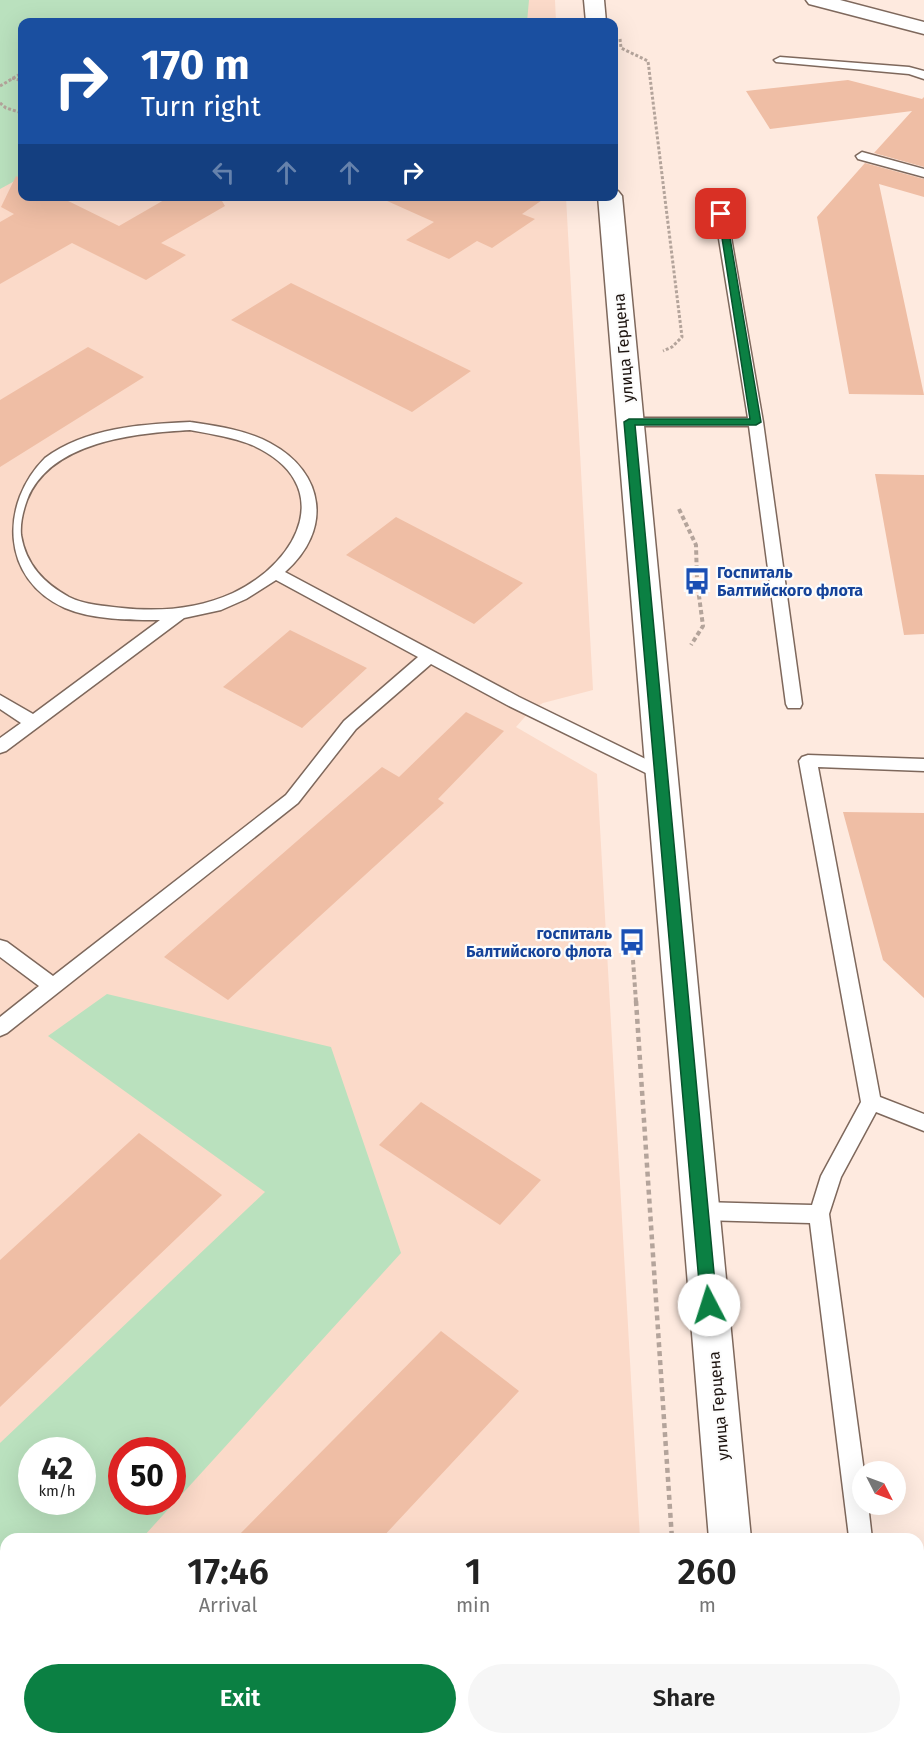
<!DOCTYPE html>
<meta charset="utf-8">
<style>
body{margin:0;font-family:"Fira Sans",sans-serif;background:#f6f6f6;color:#222;height:100vh;display:flex;flex-direction:column;font-size:22px;white-space:nowrap}
*{box-sizing:border-box;margin:0}
p{font-size:20px;color:#767676}
.icon{flex:none;width:33px;height:33px;fill:none;stroke:currentColor;stroke-width:2;stroke-linecap:round;stroke-linejoin:round}
.map{position:relative;flex:1;overflow:hidden}
.drawer{position:absolute;left:0px;top:1533px;width:924px;height:212px;display:flex;flex-direction:column;background:#fff;border-radius:18px 18px 0 0;box-shadow:0 6px 24px #0002}
.drawer>*{flex:none}
.banner{position:absolute;left:18px;top:18px;width:600px;height:183px;border-radius:12px;box-shadow:0 6px 24px #0002;background:#1a4fa0;color:#fff;overflow:hidden}
.needle{width:39px;rotate:132deg}
.fabs{position:absolute;left:852px;top:1461px;display:grid;gap:12px}
.fabs a{display:grid;place-items:center;width:54px;height:54px;border-radius:50%;background:#fff;box-shadow:0 6px 24px #0002;font-size:30px}
.speed{position:absolute;left:18px;top:1437px;display:flex;gap:12px;font-size:30px;font-weight:700;text-align:center}
.speed>*{display:grid;place-content:center;width:78px;height:78px;border-radius:50%;background:#fff;box-shadow:0 6px 24px #0002;line-height:1}
.speed small{font-size:15px;font-weight:400}
.speed .limit{border:9px solid #d22;background:#fff;color:#111}
.pin{position:absolute;display:grid;place-items:center;width:51px;height:51px;color:#fff;margin:-26px;border-radius:12px;box-shadow:0 3px 9px #0006}
.me{position:absolute;width:66px;margin:-33px;rotate:355deg;stroke-linejoin:round;filter:drop-shadow(0 0 4px #0008)}
.turn{display:flex;align-items:center;gap:21px;height:126px;padding:0 24px;font-size:27px}
.turn .icon{width:78px;height:78px;stroke-width:2.5}
.turn b{display:block;font-size:42px;line-height:51px}
.lanes{display:flex;align-items:center;height:57px;padding:0 24px;background:#0003;justify-content:center;gap:30px;direction:ltr}
.lanes .off{opacity:.35}
.eta{display:flex;justify-content:space-evenly;align-items:center;height:102px;text-align:center}
.eta b{font-size:36px;font-weight:600;line-height:42px}
.button{display:flex;gap:12px;margin-top:auto;padding:12px 24px}
.button a{flex:1;height:69px;border-radius:36px;background:#0b8043;color:#fff;font-size:24px;font-weight:600;line-height:69px;text-align:center}
.button a+a{background:#f6f6f6;color:#222}
.map>svg:first-child{display:block}
.built{fill:#fbdac9;fill-rule:evenodd}
.green{fill:#bae1be;fill-rule:evenodd}
.building{fill:#efbea5}
.lines{fill:none;stroke-linecap:round;stroke-linejoin:round}
.lane-casing{stroke:#7e685c;stroke-width:3}
.street-casing{stroke:#7e685c;stroke-width:3}
.secondary-casing{stroke:#7e685c;stroke-width:3}
.path-far2{stroke:#b4a49b;stroke-width:3;stroke-dasharray:3 2;stroke-linecap:butt}
.path-far1{stroke:#b4a49b;stroke-width:4;stroke-dasharray:4.5 3;stroke-linecap:butt}
.path{stroke:#b4a49b;stroke-width:4.5;stroke-dasharray:5 4;stroke-linecap:butt}
.lane{fill:#fff;fill-rule:evenodd}
.street{fill:#fff;fill-rule:evenodd}
.secondary{fill:#fff;fill-rule:evenodd}
.route{fill:#0b8043;stroke:#07532c;stroke-width:1.5}
.labels{text-anchor:middle;stroke-width:4.5;stroke-linejoin:round;paint-order:stroke}
.street-label{font-size:16px;fill:#1c130f;stroke:#fcfcfc}
.transit-label{font-size:16px;font-weight:bold;fill:#164399;stroke:#fcfcfc;text-anchor:start}
</style>
<div class="map">
<svg width="924" height="1744" viewBox="0 0 924 1744">
<rect width="100%" height="100%" fill="#feeadf"/>
<path class="built" d="M0 0H555L556 22H22V196L566 197 593 690 543 703 531 710 516 727 597 774 640 1539H6V1738H651V1744H0ZM32 1450H82V1502H32ZM122 1450H172V1502H122Z"/>
<path class="green" d="M0 0H529L527 22H449L438 19 432 22H22V177L0 189Z
M107 994 331 1047 401 1253 144 1536 145 1539H6V1738H613V1744H0V1443L265 1192 48 1036ZM32 1450H82V1502H32ZM172 1450V1502H122V1450Z"/>
<path class="building" d="M848 80 922 99 924 97V167L874 153 912 111 770 129 746 91Z
M865 163 924 179V197L879 184 924 395 849 394 817 217Z
M16 176 22 179V196H58L119 226 171 196H219L225 206 161 243 186 255 146 280 72 243 0 284V222L14 214 1 207Z
M376 196H548L522 214 535 219 492 248 477 241 449 259 406 240 434 222Z
M291 283 471 371 412 412 231 320Z
M88 347 144 377 0 467V400Z
M875 474 924 475V634L904 635Z
M396 517 523 583 474 624 346 555Z
M290 630 367 668 302 728 223 687Z
M466 712 504 731 438 799 444 803 228 1000 164 957 382 767 399 777Z
M843 812 924 813V998L883 960Z
M421 1102 541 1180 500 1225 379 1145Z
M139 1133 222 1195 0 1407V1260Z
M441 1331 519 1391 381 1539H235Z"/>
<g class="lines">
<defs>
<path id="lane" d="M780 57 909 67 924 71V79L909 74 776 62 774 60Z
M862 152 924 169V177L858 159 856 156Z
M721 210 727 214 763 422 802 704 800 708H788L786 704 749 426H629L622 422 629 418H748L715 214Z
M190 422C217 426 246 430 270 443 326 473 332 531 285 572L519 697 666 769 669 773 666 777H654L507 705 431 664 356 729 298 803 7 1033 0 1036V1017L39 986 0 957V940L7 942 53 976 286 795 344 721 418 657 276 580 246 599 221 610 184 618 6 751 0 753V738L21 723 0 709V695L33 714 160 620C130 620 93 620 65 608 0 579 0 503 45 458 85 428 142 424 190 422ZM190 430C211 434 232 437 252 445 337 483 301 561 233 593 198 609 160 612 122 608 105 606 85 605 69 597 44 583 26 565 21 535 20 523 23 511 27 500 50 441 136 433 190 430Z
M808 755 924 759V771L818 767 880 1097 924 1114V1131L876 1112 841 1177 829 1214 864 1472 862 1504H868L872 1539H850L849 1537 810 1223 701 1220 694 1217 691 1211 694 1205 701 1202 812 1205 821 1176 861 1102 799 761 802 757Z"/>
<path id="street" d="M806 0H840L924 22V34L809 4Z"/>
<path id="secondary" d="M584 0H604L606 22H586Z
M614 190 618 191 622 196 751 1539H709L598 196H614Z
M725 1738H771V1744H725Z"/>
</defs>
<use href="#lane" class="lane-casing"/>
<use href="#street" class="street-casing"/>
<use href="#secondary" class="secondary-casing"/>
<path class="path-far2" d="M620 39 621 48 648 61 682 337 672 347 663 351
M12 78 22 81
M0 86 22 73
M0 103 6 108 22 113"/>
<path class="path-far1" d="M679 509 696 545 697 581 703 626 691 645
M633 960 636 1002"/>
<path class="path" d="M636 1001 672 1539
M686 1738V1744"/>
<use href="#lane" class="lane"/>
<use href="#street" class="street"/>
<use href="#secondary" class="secondary"/>
</g>
<path class="route" d="M718 212 726 214 761 422 756 425H635L717 1305 715 1310 709 1312 704 1310 701 1305 624 422 629 419H750Z"/>
<defs>
<symbol id="bus-bare" viewBox="-9 -9 18 18"><path d="M-5-6H5V4H4V6H2V4H-2V6H-4V4H-5ZM-3.5-4V0h7V-4ZM-3.5 1.2v1.5H-2V1.2ZM2 1.2v1.5H3.5V1.2Z" fill="#1a4fb4" stroke="#fcfcfc" stroke-width="2.5" paint-order="stroke"/></symbol>
</defs>
<g fill-rule="evenodd">
<use href="#bus-bare" x="678" y="562" width="38" height="38"/>
<use href="#bus-bare" x="613" y="923" width="38" height="38"/>
</g>
<g class="labels">
<g class="street-label">
<text transform="translate(623 348) rotate(-95)" y="6">улица Герцена</text>
<text transform="translate(718 1406) rotate(-95)" y="6">улица Герцена</text>
</g>
<g class="transit-label">
<text x="717" y="578">Госпиталь<tspan x="717" dy="18">Балтийского флота</tspan></text>
<text x="612" y="939" text-anchor="end">госпиталь<tspan x="612" dy="18">Балтийского флота</tspan></text>
</g>
</g>
</svg>
<div class="fabs">
<a><svg class="needle" viewBox="-14 -14 28 28"><path d="M0-13l5 13h-10z" fill="#e53935"/><path d="M0 13l5-13h-10z" fill="#767676"/></svg></a>
</div>
<div class="speed"><div>42<small>km/h</small></div><div class="limit">50</div></div>
<div class="pin" style="left:721px;top:214px;background:#d93025"><svg class="icon" aria-label="arrive" viewBox="0 0 24 24"><path d="M6 21V4h12l-3 4 3 4H6"/></svg></div>
<svg class="me" style="left:709px;top:1305px" viewBox="-20 -20 40 40"><circle r="19" fill="#fff"/><path d="M0-13L10 11 0 6-10 11z" fill="#0b8043"/></svg>
<div class="banner">
<div class="turn"><svg class="icon" aria-label="right" viewBox="0 0 24 24"><path d="M7 20v-9h11M14 6l5 5-5 5"/></svg><div><b>170 m</b>Turn right</div></div>
<div class="lanes"><svg class="icon off" aria-label="left" viewBox="0 0 24 24"><path d="M17 20v-9H6M10 6l-5 5 5 5"/></svg><svg class="icon off" aria-label="ahead" viewBox="0 0 24 24"><path d="M12 20V5M6 11l6-6 6 6"/></svg><svg class="icon off" aria-label="ahead" viewBox="0 0 24 24"><path d="M12 20V5M6 11l6-6 6 6"/></svg><svg class="icon" aria-label="right" viewBox="0 0 24 24"><path d="M7 20v-9h11M14 6l5 5-5 5"/></svg></div>
</div>
<section class="drawer">
<div class="eta">
<div><b>17:46</b><p>Arrival</p></div>
<div><b>1</b><p>min</p></div>
<div><b>260</b><p>m</p></div>
</div>
<div class="button"><a>Exit</a><a>Share</a></div>
</section>
</div>
